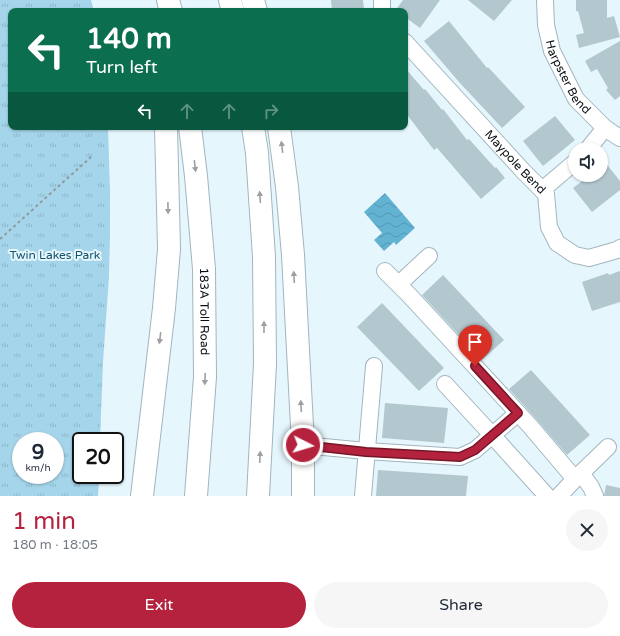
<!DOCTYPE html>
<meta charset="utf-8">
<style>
body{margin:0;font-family:"Varela Round",sans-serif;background:#f6f6f7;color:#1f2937;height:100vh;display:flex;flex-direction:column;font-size:15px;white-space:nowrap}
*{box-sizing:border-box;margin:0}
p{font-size:13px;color:#747a83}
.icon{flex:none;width:22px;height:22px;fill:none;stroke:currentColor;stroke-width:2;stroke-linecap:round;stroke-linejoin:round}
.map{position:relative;height:496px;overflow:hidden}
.panel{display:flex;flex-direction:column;background:#fff;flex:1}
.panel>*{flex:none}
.top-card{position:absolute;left:8px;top:8px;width:400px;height:122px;border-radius:8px;box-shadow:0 1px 3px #0004;background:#0b6e4f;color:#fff;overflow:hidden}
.tools{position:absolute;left:568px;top:142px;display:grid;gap:8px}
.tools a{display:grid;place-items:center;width:40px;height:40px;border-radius:50%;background:#fff;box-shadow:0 1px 3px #0004;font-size:20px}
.speed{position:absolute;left:12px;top:432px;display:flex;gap:8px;font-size:20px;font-weight:700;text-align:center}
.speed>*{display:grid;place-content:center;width:52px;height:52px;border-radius:50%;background:#fff;box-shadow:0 1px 3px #0004;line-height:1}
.speed small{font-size:10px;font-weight:400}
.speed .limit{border:2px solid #111;border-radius:6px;background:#fff;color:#111}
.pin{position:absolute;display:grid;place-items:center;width:34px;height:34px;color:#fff;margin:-41px -17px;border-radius:50% 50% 50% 0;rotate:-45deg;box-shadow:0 0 4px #0007}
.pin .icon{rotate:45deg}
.me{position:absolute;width:44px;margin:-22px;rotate:95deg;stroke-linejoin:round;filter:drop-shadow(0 0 3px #0008)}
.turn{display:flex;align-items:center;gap:14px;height:84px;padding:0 12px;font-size:18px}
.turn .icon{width:52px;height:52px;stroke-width:2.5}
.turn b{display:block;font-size:28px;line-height:34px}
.lanes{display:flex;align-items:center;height:38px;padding:0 12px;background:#0003;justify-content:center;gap:20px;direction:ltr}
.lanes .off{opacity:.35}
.round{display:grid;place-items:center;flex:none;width:42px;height:42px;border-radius:21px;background:#f6f6f7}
.overview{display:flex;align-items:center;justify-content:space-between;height:68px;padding:0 12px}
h1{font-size:24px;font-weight:600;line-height:30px;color:#b4223e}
.button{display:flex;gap:8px;margin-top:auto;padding:8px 12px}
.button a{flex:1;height:46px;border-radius:24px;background:#b4223e;color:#fff;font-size:16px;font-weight:600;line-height:46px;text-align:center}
.button a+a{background:#f6f6f7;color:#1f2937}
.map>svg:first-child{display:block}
.park{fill:url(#park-tufts);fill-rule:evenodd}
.water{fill:url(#water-waves)}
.building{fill:#b3c7cf}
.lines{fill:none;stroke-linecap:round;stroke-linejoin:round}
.minor-casing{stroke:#a2b5be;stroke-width:18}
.highway-casing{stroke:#a2b5be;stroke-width:24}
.path{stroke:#8e9a9f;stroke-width:2;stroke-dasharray:3 3;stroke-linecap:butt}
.minor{stroke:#fff;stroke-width:16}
.highway{stroke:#fff;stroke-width:22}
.oneway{fill:#9d9fa0}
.route-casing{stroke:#751628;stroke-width:10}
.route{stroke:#b4223e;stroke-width:7}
.labels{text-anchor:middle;stroke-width:4;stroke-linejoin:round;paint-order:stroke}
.street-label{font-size:12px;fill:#090f12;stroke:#e6f6fd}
.park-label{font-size:12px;fill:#13546b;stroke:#e6f6fd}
</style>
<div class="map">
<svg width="620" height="496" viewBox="0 0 620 496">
<defs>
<pattern id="park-tufts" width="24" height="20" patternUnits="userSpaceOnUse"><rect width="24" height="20" fill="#a5d5ea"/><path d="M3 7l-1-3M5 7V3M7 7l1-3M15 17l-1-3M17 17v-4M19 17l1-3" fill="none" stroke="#8db6c8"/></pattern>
<pattern id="water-waves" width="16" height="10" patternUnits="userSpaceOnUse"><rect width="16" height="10" fill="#62b2d2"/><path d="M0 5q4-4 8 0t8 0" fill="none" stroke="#5498b3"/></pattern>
</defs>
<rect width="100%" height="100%" fill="#e6f6fd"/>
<path class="park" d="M0 0H91L94 11H11V127H108L110 191V234L109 277 103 362 100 441H81V475H99L98 496H0ZM21 441H55V475H21Z"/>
<path class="water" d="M385 193 415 228 396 245 394 242 384 251 374 240 382 233 364 212Z"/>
<path class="building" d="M331 0H363L364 9H363V11H332Z
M403 0H440L420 28 405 17V11H395Z
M468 0H512L494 21Z
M576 0H607V18L614 16 620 37 579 48 576 35 584 33 578 11H576Z
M449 21 487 68 488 67 525 107 502 128 459 82 424 41Z
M620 41V96L615 100 606 90 608 88 597 69 591 72 585 61Z
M405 68 424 90 425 89 442 110 443 109 467 140 469 139 495 168 496 167 505 178 481 199 437 148 434 150 405 112Z
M555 116 575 140 543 166 523 141Z
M601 157 620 181V190L592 212 573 188 590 175H601Z
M620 271V302L592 311 582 282 608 273 609 275Z
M443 275 504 340 482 360 422 295Z
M382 303 444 368 419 391 357 327Z
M531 370 590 435 567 455 537 420 509 389Z
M385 403 448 408 444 443 382 438Z
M378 470 468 476 466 496H376Z
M606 485 620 488V496H604Z"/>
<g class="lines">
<defs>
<g id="minor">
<path d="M382 0V11"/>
<path id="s1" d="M545 0 546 25 552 51 576 99 605 128 620 138"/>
<path id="s2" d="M405 42 524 172 546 194 549 227 557 243 575 255 589 258 617 250 620 248"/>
<path d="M588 149 605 128"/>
<path d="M542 190 575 162"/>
<path d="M385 271 410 296 530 426 575 479"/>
<path d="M399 284 429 256"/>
<path d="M445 384 492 435 547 496"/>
<path d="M303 445 366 451 460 457 475 450 518 413"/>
<path d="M581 473 591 487 595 496"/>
<path d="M363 496 374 366"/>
<path d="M559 496 575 479 608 447"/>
</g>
<g id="highway">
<path d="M168 0 171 11"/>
<path d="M230 0 233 11"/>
<path d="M253 0 256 11"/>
<path id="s3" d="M190 127 196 176 204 269 205 377 196 496"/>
<path d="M253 127 257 153 264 257 265 364 258 496"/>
<path d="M279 127 287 187 293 255 303 445V496"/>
<path d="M142 496 164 308 169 249 166 127"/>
</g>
</defs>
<use href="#minor" class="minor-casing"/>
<use href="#highway" class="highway-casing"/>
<path class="path" d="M0 239 91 157"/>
<use href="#minor" class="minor"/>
<use href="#highway" class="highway"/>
</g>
<defs><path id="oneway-solid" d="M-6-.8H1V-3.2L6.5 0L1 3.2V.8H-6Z"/></defs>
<g class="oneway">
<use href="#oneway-solid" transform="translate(282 147) rotate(-97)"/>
<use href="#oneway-solid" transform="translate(195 166) rotate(83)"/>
<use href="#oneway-solid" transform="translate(260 197) rotate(-94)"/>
<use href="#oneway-solid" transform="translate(168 208) rotate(89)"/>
<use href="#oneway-solid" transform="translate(294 277) rotate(-93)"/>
<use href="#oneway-solid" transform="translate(264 327) rotate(-90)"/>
<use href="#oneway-solid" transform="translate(160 338) rotate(97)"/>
<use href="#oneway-solid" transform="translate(205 379) rotate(92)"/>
<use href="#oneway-solid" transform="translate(301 406) rotate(-93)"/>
<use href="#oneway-solid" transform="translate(260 457) rotate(-87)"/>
</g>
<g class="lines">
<defs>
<path id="route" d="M303 445 366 452 460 457 475 450 518 413 475 366"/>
</defs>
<use href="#route" class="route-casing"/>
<use href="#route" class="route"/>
</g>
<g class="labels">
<g class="street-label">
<text dy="4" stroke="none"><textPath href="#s1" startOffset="82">Harpster Bend</textPath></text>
<text dy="4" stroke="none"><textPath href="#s2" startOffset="163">Maypole Bend</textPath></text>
<text dy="4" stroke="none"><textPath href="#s3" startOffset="185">183A Toll Road</textPath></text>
</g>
<g class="park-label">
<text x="55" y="259">Twin Lakes Park</text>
</g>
</g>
</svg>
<div class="tools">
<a><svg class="icon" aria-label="sound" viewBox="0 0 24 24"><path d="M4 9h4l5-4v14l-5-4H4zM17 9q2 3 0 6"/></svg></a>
</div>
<div class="speed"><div>9<small>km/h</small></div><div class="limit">20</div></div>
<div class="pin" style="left:475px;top:366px;background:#d93025"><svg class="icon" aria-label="arrive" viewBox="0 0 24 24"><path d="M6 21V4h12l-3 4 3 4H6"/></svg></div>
<svg class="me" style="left:303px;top:445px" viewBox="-20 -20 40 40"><circle r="17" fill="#b4223e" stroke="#fff" stroke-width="3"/><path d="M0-11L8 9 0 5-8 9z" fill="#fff"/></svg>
<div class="top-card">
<div class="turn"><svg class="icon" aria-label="left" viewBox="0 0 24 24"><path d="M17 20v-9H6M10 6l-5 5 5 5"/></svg><div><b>140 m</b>Turn left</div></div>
<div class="lanes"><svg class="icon" aria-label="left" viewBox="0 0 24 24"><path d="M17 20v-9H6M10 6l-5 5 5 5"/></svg><svg class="icon off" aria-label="ahead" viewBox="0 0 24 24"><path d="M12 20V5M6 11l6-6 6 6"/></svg><svg class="icon off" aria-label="ahead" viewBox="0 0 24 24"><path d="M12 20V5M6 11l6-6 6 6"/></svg><svg class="icon off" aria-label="right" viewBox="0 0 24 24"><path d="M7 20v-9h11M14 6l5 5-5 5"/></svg></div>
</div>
</div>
<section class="panel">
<div class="overview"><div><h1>1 min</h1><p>180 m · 18:05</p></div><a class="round"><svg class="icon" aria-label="close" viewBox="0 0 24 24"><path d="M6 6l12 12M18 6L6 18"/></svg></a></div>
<div class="button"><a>Exit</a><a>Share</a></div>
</section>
